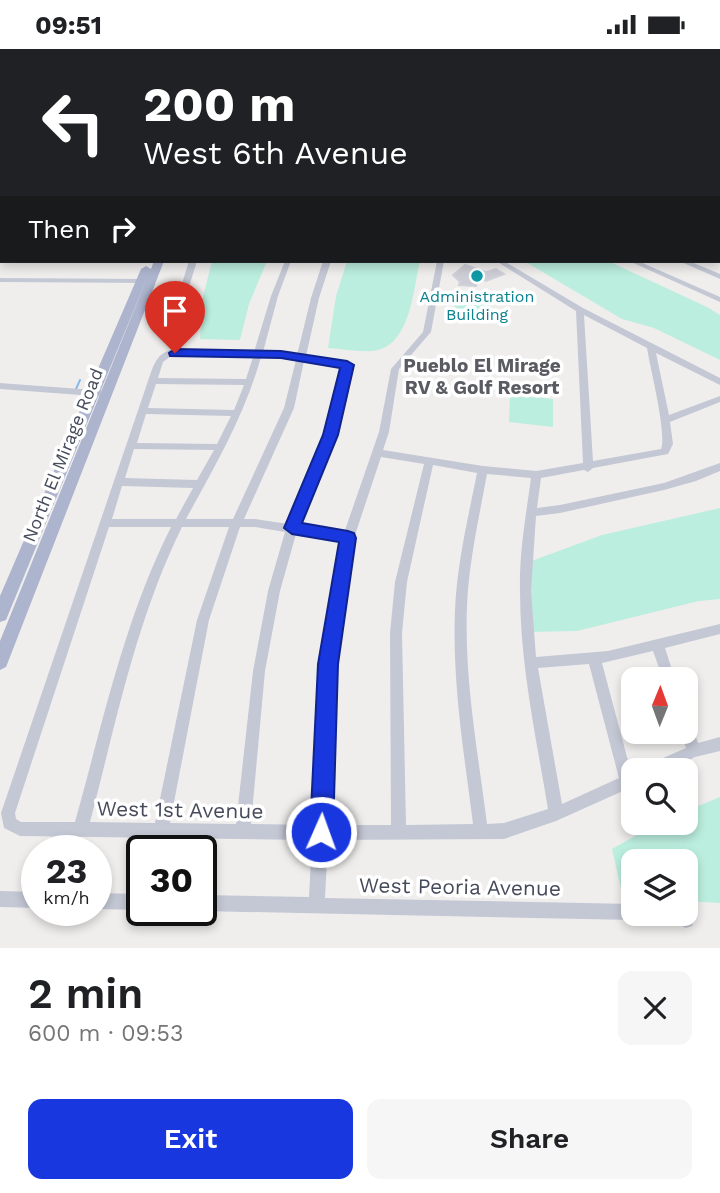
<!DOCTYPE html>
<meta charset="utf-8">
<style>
body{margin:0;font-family:"Work Sans",sans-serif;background:#f6f6f6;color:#202124;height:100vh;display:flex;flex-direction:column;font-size:26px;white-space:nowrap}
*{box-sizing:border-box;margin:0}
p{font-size:23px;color:#757577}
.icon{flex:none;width:38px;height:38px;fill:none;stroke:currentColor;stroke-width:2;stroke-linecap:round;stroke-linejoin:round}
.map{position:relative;height:899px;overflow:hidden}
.panel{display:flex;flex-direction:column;background:#fff;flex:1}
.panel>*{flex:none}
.banner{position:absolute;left:0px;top:0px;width:721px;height:214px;box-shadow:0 4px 10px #0003;background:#202124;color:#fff;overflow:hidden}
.needle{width:46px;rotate:1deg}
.controls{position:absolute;left:621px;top:618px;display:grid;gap:14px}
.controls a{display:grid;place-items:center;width:77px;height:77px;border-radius:14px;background:#fff;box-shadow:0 4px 10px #0003;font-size:35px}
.speed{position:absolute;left:21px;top:786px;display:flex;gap:14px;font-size:35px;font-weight:700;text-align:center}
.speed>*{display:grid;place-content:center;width:91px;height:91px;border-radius:50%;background:#fff;box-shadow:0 4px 10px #0003;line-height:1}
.speed small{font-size:18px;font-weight:400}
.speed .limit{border:4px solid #111;border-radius:10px;background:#fff;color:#111}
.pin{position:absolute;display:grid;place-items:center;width:60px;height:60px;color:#fff;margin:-72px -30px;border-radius:50% 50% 50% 0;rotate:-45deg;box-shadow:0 0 7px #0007}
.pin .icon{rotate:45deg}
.me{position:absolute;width:77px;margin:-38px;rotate:2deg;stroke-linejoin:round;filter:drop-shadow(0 0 5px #0008)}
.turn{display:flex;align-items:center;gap:24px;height:147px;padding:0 28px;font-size:32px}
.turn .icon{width:91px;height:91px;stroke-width:2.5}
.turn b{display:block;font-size:49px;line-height:60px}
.then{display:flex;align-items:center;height:66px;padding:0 28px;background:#0003;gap:14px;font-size:26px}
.round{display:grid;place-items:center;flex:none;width:74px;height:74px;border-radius:14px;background:#f6f6f6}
.overview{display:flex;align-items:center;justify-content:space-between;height:119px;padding:0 28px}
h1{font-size:42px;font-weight:600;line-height:52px}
.primary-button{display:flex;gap:14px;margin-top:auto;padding:14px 28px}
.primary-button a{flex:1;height:80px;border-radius:14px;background:#1937de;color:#fff;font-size:28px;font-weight:600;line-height:80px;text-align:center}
.primary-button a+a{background:#f6f6f6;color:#202124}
.status{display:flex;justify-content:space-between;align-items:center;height:49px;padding:0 35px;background:#fff;direction:ltr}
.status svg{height:19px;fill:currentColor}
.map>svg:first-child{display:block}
.green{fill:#bbeede}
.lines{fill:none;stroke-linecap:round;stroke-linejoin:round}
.stream{stroke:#88baeb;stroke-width:2}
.building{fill:#cdced5;stroke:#d1d1d9;stroke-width:2}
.minor{fill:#c4c8d5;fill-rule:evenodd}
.major{fill:#adb4cd;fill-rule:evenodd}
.route{fill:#1937de;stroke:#102490;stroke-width:2}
.culture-dot{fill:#0f9aa8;stroke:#fff;stroke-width:2.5}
.labels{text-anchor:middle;stroke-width:7;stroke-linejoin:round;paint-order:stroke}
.far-culture-label{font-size:16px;fill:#0d838f;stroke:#fff}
.street-label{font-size:18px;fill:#464b5b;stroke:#fff}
.neighbourhood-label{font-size:19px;font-weight:bold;fill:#5a5b62;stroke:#fff}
.near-street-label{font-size:21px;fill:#464b5b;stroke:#fff}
</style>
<div class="status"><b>09:51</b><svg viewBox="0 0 49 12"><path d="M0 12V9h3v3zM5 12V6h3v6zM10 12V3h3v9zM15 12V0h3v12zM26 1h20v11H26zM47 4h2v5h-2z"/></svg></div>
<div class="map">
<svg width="720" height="899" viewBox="0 0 720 899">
<rect width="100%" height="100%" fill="#f0eeed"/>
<path class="green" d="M212 212H267L249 255 240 291 200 290 203 248Z
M347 212H420C413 240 411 299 372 302 358 303 342 300 328 299L336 247Z
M524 212H608L707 258 720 266V311L654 279 622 270Z
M456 247 492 250 490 270 453 266Z
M510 346 553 350V378L509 373Z
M720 459V550L699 552 577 582 528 583 526 514 602 486Z
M720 748V854L686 852V812H634L633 849H623L612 800 658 774H686V762Z"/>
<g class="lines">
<path class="stream" d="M76 340 80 331"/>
</g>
<path class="building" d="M465 216 486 223 496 220 504 225 486 232 479 228 476 237 459 236 460 233 453 226Z"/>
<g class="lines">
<path class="minor" d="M692 0H696L698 2H693Z
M364 1H426L428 2H362Z
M719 2H720V4H719Z
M719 23H720V26H719Z
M0 38H2V40H0Z
M2 59V63L0 64V60Z
M0 87H2V91H0Z
M0 118H2V122H0Z
M0 138H2V142H0Z
M0 169H2V173H0Z
M189 212H197L183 257 179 302 254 303 271 247 285 212H291L278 247 263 303 297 306 311 249 323 212H331L319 249 306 307 347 313 351 316 336 386 298 477 344 484 379 383 391 320 423 283 437 212H444L431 283 399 320 389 383 383 401 483 417 536 422 583 414 576 262 496 212H504L583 259 720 329V336L656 304 669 366 720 347V353L670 373 673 395 668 405 593 419 588 423 584 421 541 429 537 459 560 456 664 434 720 414V422L696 432 664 441 560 464 536 467 531 542 536 608 608 602 720 575V585L665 599 675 630H663L653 602 602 614 631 723 634 722V737L556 772 504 790 328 791 325 849 634 855V864H641L640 869 634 871 201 862 199 861H201V846L309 848 312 791 20 787 4 779 1 764 148 332C153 319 155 305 171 301L175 257ZM584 266 647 299C650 319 667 384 661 400L593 412ZM171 307 253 308 246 330 158 329 163 313ZM261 308 296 311 284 359 233 470H186C215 417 245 366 261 308ZM304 312 342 318 326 386 288 475 255 470H244L294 359ZM156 335 244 336 234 361 148 359ZM146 365 231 367 217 395 137 394ZM134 400 214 401 197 431 125 429ZM381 408 424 415 395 533 390 584 391 776H328L334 615 343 547 354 489ZM433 416 477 424C468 469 457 515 455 561 452 633 464 704 473 775L406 776 402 584 407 533ZM487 425 531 429C526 466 519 504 520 542 520 615 536 688 548 760L504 774 487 775C478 703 464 630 467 557 469 512 479 469 487 425ZM122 437 193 439 176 470H112ZM109 478H171C124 571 103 673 75 773H21L16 770 15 764ZM182 478H229L197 571 155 774 90 773C116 674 136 571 182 478ZM240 478H255L285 483 268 542 253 622 236 775 170 774 209 571ZM296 485 342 492 331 547 322 615 313 776 251 775 265 622 280 542ZM589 615 619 729 562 755 538 619Z
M629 212H638L720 248V253Z
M679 212H689L720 225V230Z
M0 229 148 230 152 232 148 234 0 233Z
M0 334 107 342 112 345 107 348 0 340Z
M686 673 691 674 698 694 720 688V702L695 708 668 721H645L647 716 686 699 680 682H686Z
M0 842 37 843V859L0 858Z
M96 844 142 845V861L96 860Z
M686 862 692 865 694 871 692 877 686 879 666 870 664 864H686Z"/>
<path class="major" d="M242 0H248L241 2Z
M154 212H164L8 613 6 618 0 621V592L150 222 8 566 6 571 0 573V547L141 220 146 217 151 220Z"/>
</g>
<path class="route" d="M175 300 281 302 347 312 354 316 338 386 302 474 348 482 354 484 356 489 338 615 333 783 329 791 321 794 313 791 310 783 318 615 339 493 292 485 284 479 323 386 340 319 281 309 170 307 169 304Z"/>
<circle class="culture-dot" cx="477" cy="227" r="7"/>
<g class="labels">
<g class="far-culture-label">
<text x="477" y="253">Administration<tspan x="477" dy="18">Building</tspan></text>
</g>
<g class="street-label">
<text transform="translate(63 406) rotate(-68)" y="6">North El Mirage Road</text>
</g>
<g class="neighbourhood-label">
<text x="482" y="323">Pueblo El Mirage<tspan x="482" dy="22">RV &amp; Golf Resort</tspan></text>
</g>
<g class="near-street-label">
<text transform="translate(180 761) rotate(1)" y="7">West 1st Avenue</text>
<text transform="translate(460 838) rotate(1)" y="7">West Peoria Avenue</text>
</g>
</g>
</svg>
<div class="controls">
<a><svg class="needle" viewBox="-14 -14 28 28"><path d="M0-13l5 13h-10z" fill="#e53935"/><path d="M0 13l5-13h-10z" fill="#757577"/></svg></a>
<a><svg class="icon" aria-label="search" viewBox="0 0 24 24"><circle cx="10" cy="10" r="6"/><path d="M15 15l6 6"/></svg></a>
<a><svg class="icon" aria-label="layers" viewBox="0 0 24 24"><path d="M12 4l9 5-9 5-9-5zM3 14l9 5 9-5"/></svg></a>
</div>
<div class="speed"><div>23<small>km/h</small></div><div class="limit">30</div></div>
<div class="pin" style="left:175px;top:304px;background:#d93025"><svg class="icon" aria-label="arrive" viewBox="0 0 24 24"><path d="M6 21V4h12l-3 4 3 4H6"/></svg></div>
<svg class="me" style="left:321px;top:783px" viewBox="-20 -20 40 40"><circle r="17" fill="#1937de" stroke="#fff" stroke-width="3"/><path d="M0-11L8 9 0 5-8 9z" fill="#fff"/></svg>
<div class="banner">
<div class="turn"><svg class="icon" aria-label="left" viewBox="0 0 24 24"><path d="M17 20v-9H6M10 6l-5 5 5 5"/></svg><div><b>200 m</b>West 6th Avenue</div></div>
<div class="then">Then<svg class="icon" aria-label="right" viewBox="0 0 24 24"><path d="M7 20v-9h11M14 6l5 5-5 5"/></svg></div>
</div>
</div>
<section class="panel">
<div class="overview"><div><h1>2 min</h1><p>600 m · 09:53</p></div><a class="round"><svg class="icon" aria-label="close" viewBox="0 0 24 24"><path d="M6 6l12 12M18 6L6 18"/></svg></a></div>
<div class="primary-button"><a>Exit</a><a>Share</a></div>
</section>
